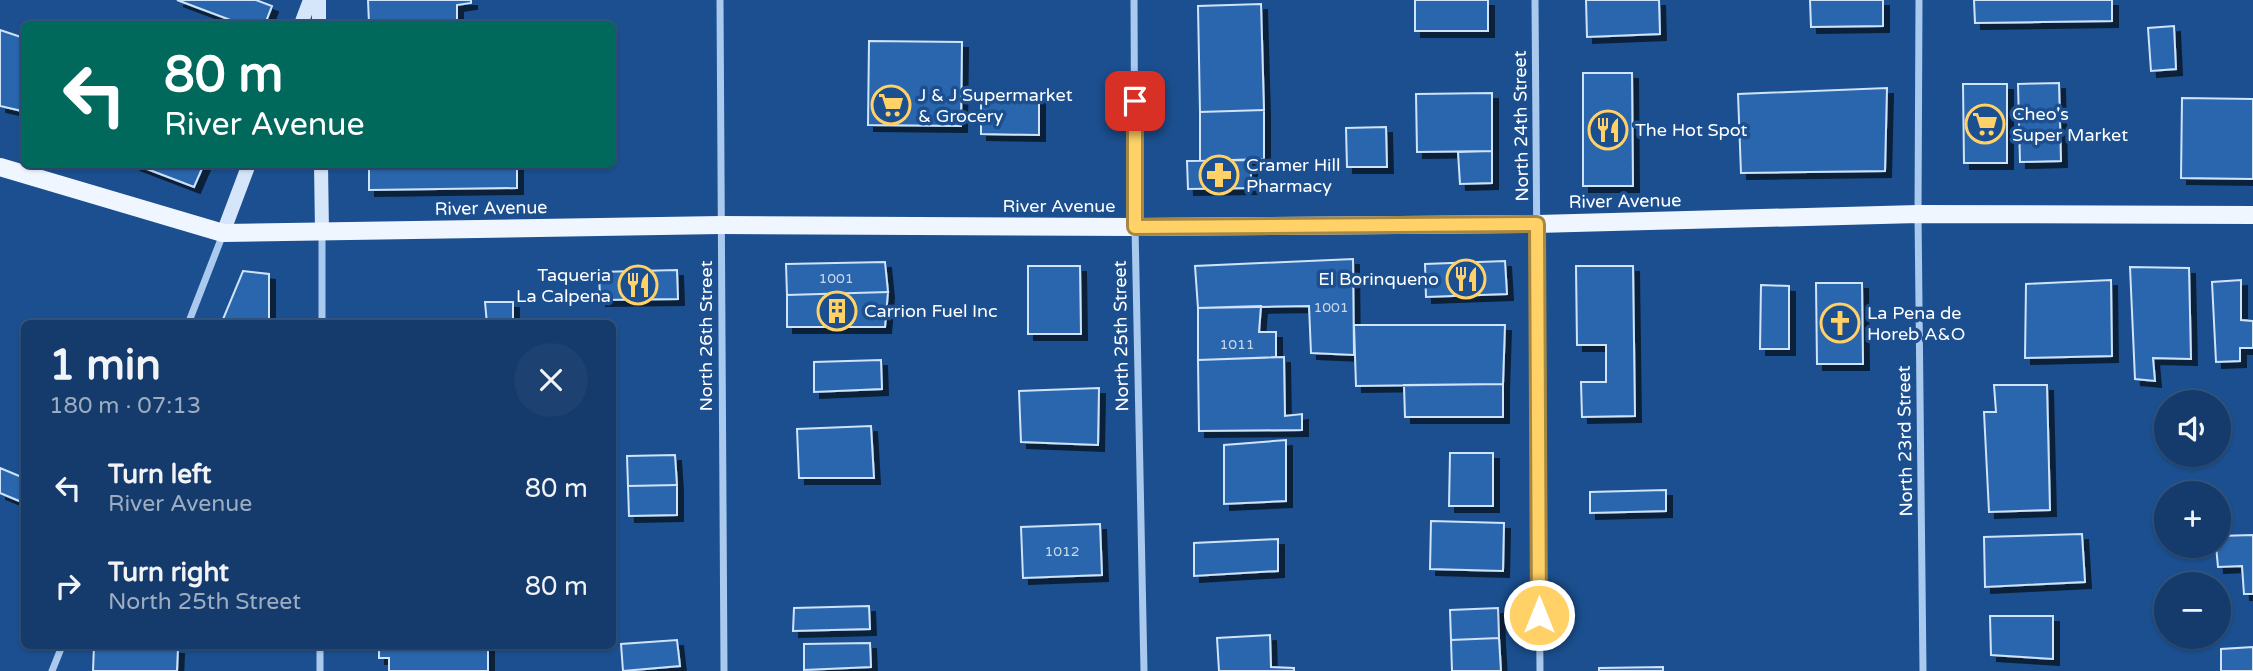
<!DOCTYPE html>
<meta charset="utf-8">
<style>
body{margin:0;font-family:"Varela Round",sans-serif;background:#1d4271;color:#f1f3f6;height:100vh;display:flex;flex-direction:column;font-size:26px;white-space:nowrap}
*{box-sizing:border-box;margin:0}
p{font-size:23px;color:#9dadc1}
.icon{flex:none;width:38px;height:38px;fill:none;stroke:currentColor;stroke-width:2;stroke-linecap:round;stroke-linejoin:round}
.map{position:relative;flex:1;overflow:hidden}
.sheet{position:absolute;left:21px;top:320px;width:595px;height:329px;display:flex;flex-direction:column;background:#143b6b;border-radius:10px;box-shadow:0 2px 5px #0004,0 0 0 2px #33557e}
.sheet>*{flex:none}
.guide{position:absolute;left:21px;top:21px;width:595px;height:147px;border-radius:10px;box-shadow:0 2px 5px #0004,0 0 0 2px #33557e;background:#00695c;color:#fff;overflow:hidden}
.controls{position:absolute;left:2154px;top:390px;display:grid;gap:14px}
.controls a{display:grid;place-items:center;width:77px;height:77px;border-radius:50%;background:#143b6b;box-shadow:0 2px 5px #0004,0 0 0 2px #33557e;font-size:35px}
.pin{position:absolute;display:grid;place-items:center;width:60px;height:60px;color:#fff;margin:-30px;border-radius:14px;box-shadow:0 4px 10px #0006}
.me{position:absolute;width:77px;margin:-38px;rotate:0deg;stroke-linejoin:round;filter:drop-shadow(0 0 5px #0008)}
.turn{display:flex;align-items:center;gap:24px;height:147px;padding:0 28px;font-size:32px}
.turn .icon{width:91px;height:91px;stroke-width:2.5}
.turn b{display:block;font-size:49px;line-height:60px}
.round{display:grid;place-items:center;flex:none;width:74px;height:74px;border-radius:37px;background:#1d4271}
.summary{display:flex;align-items:center;justify-content:space-between;height:119px;padding:0 28px}
h1{font-size:42px;font-weight:700;line-height:52px}
ul{padding:0;list-style:none}
li{display:flex;align-items:center;gap:21px;height:98px;padding:0 28px}
li div{flex:1}
li b{display:block;font-size:26px}
li em{font-style:normal}
.map>svg:first-child{display:block}
.building{fill:#2a66ad;stroke:#cfe3fa;stroke-width:2;filter:url(#shadow)}
.lines{fill:none;stroke-linecap:round;stroke-linejoin:round}
.minor{stroke:#a9c9ee;stroke-width:7}
.secondary{stroke:#d6e6fa;stroke-width:14}
.primary{stroke:#f0f6ff;stroke-width:18}
.route-casing{stroke:#a68842;stroke-width:18}
.route{stroke:#ffd166;stroke-width:12}
.labels{text-anchor:middle;stroke-width:7;stroke-linejoin:round;paint-order:stroke}
.number-label{font-size:14px;fill:#cad9ea}
.poi-label{font-size:18px;fill:#fff;stroke:#1b4f8f;text-anchor:start}
.street-label{font-size:18px;fill:#fff;stroke:#1b4f8f}
</style>
<div class="map">
<svg width="2253" height="671" viewBox="0 0 2253 671">
<defs>
<filter id="shadow"><feDropShadow dx="6" dy="6" stdDeviation="0" flood-color="#0009"/></filter>
</defs>
<rect width="100%" height="100%" fill="#1b4f8f"/>
<path class="building" d="M177 0H256L272 6 265 24H241Z
M368 0H471V3L457 5V24H369Z
M1415 0H1488V31H1415Z
M1586 0H1659L1660 34 1587 37Z
M1810 0H1883V26L1811 27Z
M1974 0H2112V21L1975 23Z
M1261 4 1264 110 1200 112 1198 6Z
M2174 26 2176 69 2151 71 2148 28Z
M0 30 24 38V105L22 111 0 106Z
M869 41 962 42 961 126 868 125Z
M1583 73H1632L1633 186H1583Z
M2059 83 2061 161 2020 162 2018 84Z
M1963 84H2007V163H1964Z
M1887 88 1885 171 1741 173 1738 94Z
M981 92H1039V135L981 134Z
M1492 93V151L1417 152 1416 94Z
M2182 98 2253 99V179L2181 178Z
M1264 110V159L1200 161V112Z
M1386 127 1387 167H1347L1346 128Z
M1492 151V183L1460 184 1458 152Z
M1251 160V188L1188 189 1187 161Z
M134 164H204L194 187Z
M369 164H517V188L369 190Z
M1353 259 1354 355 1311 353 1309 306 1198 308 1195 266Z
M1505 261 1507 294 1426 297 1425 264Z
M885 262 888 292 787 295 786 264Z
M1028 266H1080L1081 334H1028Z
M1576 266H1633L1635 416 1582 417 1581 382H1606V345H1577Z
M2130 267 2189 268 2191 359 2153 358 2155 381 2135 379Z
M677 270 678 299 600 300 599 272Z
M243 271 269 274V324H221Z
M2111 280 2112 356 2025 358 2026 284Z
M2241 280V320L2253 321V348H2240V361L2216 362 2212 282Z
M1816 283H1862L1863 364H1817Z
M1761 285 1789 286V349H1760Z
M888 292 885 327H787V295Z
M485 302H513V324H487Z
M1261 306 1259 332H1276V357L1198 360V308Z
M1354 325H1505L1503 384 1356 386Z
M1284 357 1285 416 1302 414V430L1199 431 1198 360Z
M881 360 882 389 814 392V362Z
M1503 384V417H1405L1404 385Z
M1994 385H2047L2050 510 1989 512 1984 412H1996Z
M1099 388 1098 445 1021 442 1019 391Z
M871 426 874 478H799L797 429Z
M1286 440V501L1224 504V445Z
M1450 453H1493V506H1449Z
M675 455 677 485 628 486 627 456Z
M0 468 24 478V503L0 493Z
M677 485V515L629 516 628 486Z
M1666 490V511L1590 513V492Z
M1431 521 1504 523 1503 571 1430 569Z
M1100 524 1102 575 1023 578 1021 527Z
M2082 534 2085 582 1985 587 1984 537Z
M2253 535V594H2244L2242 566 2218 567 2216 546H2219V536Z
M1278 539V571L1194 576V543Z
M869 606 870 629 793 631 794 608Z
M1498 608 1499 638 1451 640 1450 610Z
M1990 616H2053V659L1991 655Z
M1270 635 1271 667 1294 668V671H1219L1217 638Z
M1499 638 1501 671H1452L1451 640Z
M677 640 680 666 623 671 621 644Z
M870 643 871 667 804 670V644Z
M94 646 178 648 177 671H93Z
M379 646H488V671H389V658H379Z
M2253 647V671H2221V649Z
M1663 667V671H1599V668Z"/>
<g class="lines">
<path class="minor" d="M720 0 724 671
M1134 0 1135 227 1144 671
M1535 0 1540 671
M1919 0 1918 214 1923 671
M188 324 223 234
M322 324V233
M52 671 62 646
M320 671V646"/>
<path class="secondary" d="M319 0V24
M301 24 310 0
M321 164 322 232
M223 233 249 164"/>
<path class="primary" d="M0 167 223 233 721 225 1135 227 1537 224 1918 214 2253 215"/>
</g>
<g class="lines">
<defs>
<path id="route" d="M1135 101V227L1537 224 1539 615"/>
</defs>
<use href="#route" class="route-casing"/>
<use href="#route" class="route"/>
</g>
<defs>
<symbol id="supermarket-ring" viewBox="-11 -11 22 22"><circle r="9.5" fill="#1b4f8f" stroke="#ffd166" stroke-width="1.5"/><path d="M-6-5.5h2.5l.6 2H6L4.5 2H-2.5L-4.4-4H-6ZM-1.5 3.2a1.3 1.3 0 1 0 .1 0ZM3 3.2a1.3 1.3 0 1 0 .1 0Z" fill="#ffd166"/></symbol>
<symbol id="restaurant-ring" viewBox="-11 -11 22 22"><circle r="9.5" fill="#1b4f8f" stroke="#ffd166" stroke-width="1.5"/><path d="M-5-6h1v4h1v-4h1v4h1v-4h1v5L-1.5 .5V6h-2V.5L-5-1ZM5-6V6H3V1.5H1.5Q1.5-4 5-6Z" fill="#ffd166"/></symbol>
<symbol id="pharmacy-ring" viewBox="-11 -11 22 22"><circle r="9.5" fill="#1b4f8f" stroke="#ffd166" stroke-width="1.5"/><path d="M-2-6h4v4h4v4h-4v4h-4v-4h-4v-4h4Z" fill="#ffd166"/></symbol>
<symbol id="building-ring" viewBox="-11 -11 22 22"><circle r="9.5" fill="#1b4f8f" stroke="#ffd166" stroke-width="1.5"/><path d="M-4-6H4V6H1V3H-1V6H-4ZM-2.5-4.3h1.7v1.8h-1.7ZM.8-4.3h1.7v1.8H.8ZM-2.5-1h1.7V.8h-1.7ZM.8-1h1.7V.8H.8Z" fill="#ffd166"/></symbol>
<symbol id="church-ring" viewBox="-11 -11 22 22"><circle r="9.5" fill="#1b4f8f" stroke="#ffd166" stroke-width="1.5"/><path d="M-1.2-6h2.4v3.5h3.3v2.4h-3.3V6h-2.4V-.1h-3.3v-2.4h3.3Z" fill="#ffd166"/></symbol>
</defs>
<g fill-rule="evenodd">
<use href="#supermarket-ring" x="869" y="83" width="44" height="44"/>
<use href="#supermarket-ring" x="1963" y="102" width="44" height="44"/>
<use href="#restaurant-ring" x="1586" y="108" width="44" height="44"/>
<use href="#pharmacy-ring" x="1197" y="153" width="44" height="44"/>
<use href="#restaurant-ring" x="1444" y="257" width="44" height="44"/>
<use href="#restaurant-ring" x="616" y="263" width="44" height="44"/>
<use href="#building-ring" x="815" y="289" width="44" height="44"/>
<use href="#church-ring" x="1818" y="301" width="44" height="44"/>
</g>
<g class="labels">
<g class="number-label">
<text x="836" y="283">1001</text>
<text x="1331" y="312">1001</text>
<text x="1237" y="349">1011</text>
<text x="1062" y="556">1012</text>
</g>
<g class="poi-label">
<text x="918" y="101">J &amp; J Supermarket<tspan x="918" dy="21">&amp; Grocery</tspan></text>
<text x="2012" y="120">Cheo's<tspan x="2012" dy="21">Super Market</tspan></text>
<text x="1635" y="136">The Hot Spot</text>
<text x="1246" y="171">Cramer Hill<tspan x="1246" dy="21">Pharmacy</tspan></text>
<text x="611" y="281" text-anchor="end">Taqueria<tspan x="611" dy="21">La Calpena</tspan></text>
<text x="1439" y="285" text-anchor="end">El Borinqueno</text>
<text x="864" y="317">Carrion Fuel Inc</text>
<text x="1867" y="319">La Pena de<tspan x="1867" dy="21">Horeb A&amp;O</tspan></text>
</g>
<g class="street-label">
<text transform="translate(1521 126) rotate(-91)" y="6">North 24th Street</text>
<text transform="translate(1625 201) rotate(-1)" y="6">River Avenue</text>
<text x="1059" y="212">River Avenue</text>
<text transform="translate(491 208) rotate(-1)" y="6">River Avenue</text>
<text transform="translate(706 336) rotate(-90)" y="6">North 26th Street</text>
<text transform="translate(1121 336) rotate(-91)" y="6">North 25th Street</text>
<text transform="translate(1905 441) rotate(-91)" y="6">North 23rd Street</text>
</g>
</g>
</svg>
<div class="controls">
<a><svg class="icon" aria-label="sound" viewBox="0 0 24 24"><path d="M4 9h4l5-4v14l-5-4H4zM17 9q2 3 0 6"/></svg></a>
<a>+</a>
<a>−</a>
</div>
<div class="pin" style="left:1135px;top:101px;background:#d93025"><svg class="icon" aria-label="arrive" viewBox="0 0 24 24"><path d="M6 21V4h12l-3 4 3 4H6"/></svg></div>
<svg class="me" style="left:1539px;top:615px" viewBox="-20 -20 40 40"><circle r="17" fill="#ffd166" stroke="#fff" stroke-width="3"/><path d="M0-11L8 9 0 5-8 9z" fill="#fff"/></svg>
<div class="guide">
<div class="turn"><svg class="icon" aria-label="left" viewBox="0 0 24 24"><path d="M17 20v-9H6M10 6l-5 5 5 5"/></svg><div><b>80 m</b>River Avenue</div></div>
</div>
<section class="sheet">
<div class="summary"><div><h1>1 min</h1><p>180 m · 07:13</p></div><a class="round"><svg class="icon" aria-label="close" viewBox="0 0 24 24"><path d="M6 6l12 12M18 6L6 18"/></svg></a></div>
<ul>
<li><svg class="icon" aria-label="left" viewBox="0 0 24 24"><path d="M17 20v-9H6M10 6l-5 5 5 5"/></svg><div><b>Turn left</b><p>River Avenue</p></div><em>80 m</em></li>
<li><svg class="icon" aria-label="right" viewBox="0 0 24 24"><path d="M7 20v-9h11M14 6l5 5-5 5"/></svg><div><b>Turn right</b><p>North 25th Street</p></div><em>80 m</em></li>
</ul>
</section>
</div>
